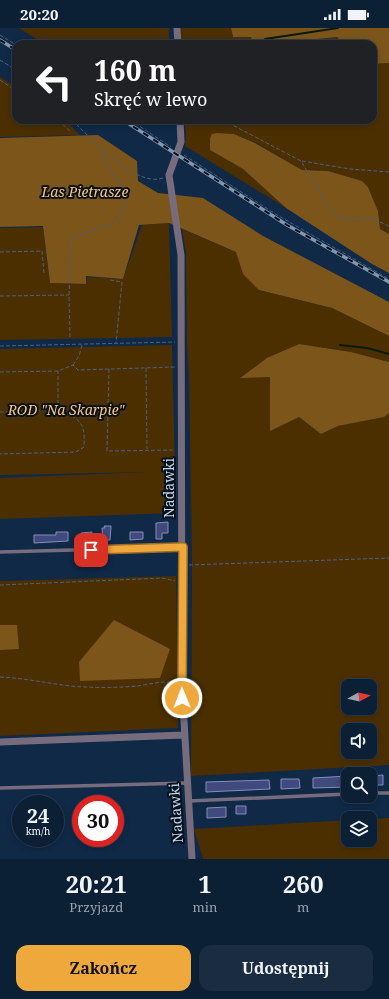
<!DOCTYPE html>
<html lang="pl">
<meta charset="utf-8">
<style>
body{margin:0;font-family:"Noto Serif",serif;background:#192c41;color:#f1f3f6;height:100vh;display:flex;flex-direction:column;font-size:15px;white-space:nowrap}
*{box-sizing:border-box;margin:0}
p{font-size:13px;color:#9aa2ad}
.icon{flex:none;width:22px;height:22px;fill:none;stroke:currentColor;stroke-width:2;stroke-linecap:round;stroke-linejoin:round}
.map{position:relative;height:831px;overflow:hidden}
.side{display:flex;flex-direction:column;background:#0b1f35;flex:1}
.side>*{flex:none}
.guide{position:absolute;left:12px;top:12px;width:365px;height:84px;border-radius:12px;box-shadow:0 2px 6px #0003,0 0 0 1px #2b3d50;background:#202124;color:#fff;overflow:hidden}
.needle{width:26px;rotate:82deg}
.buttons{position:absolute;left:341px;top:651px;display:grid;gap:8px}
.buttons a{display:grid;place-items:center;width:36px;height:36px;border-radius:8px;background:#0b1f35;box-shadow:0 2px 6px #0003,0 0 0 1px #2b3d50;font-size:20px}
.speed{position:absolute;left:12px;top:767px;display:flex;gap:8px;font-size:20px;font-weight:700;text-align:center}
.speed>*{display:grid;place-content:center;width:52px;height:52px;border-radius:50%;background:#0b1f35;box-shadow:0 2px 6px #0003,0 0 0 1px #2b3d50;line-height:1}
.speed small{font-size:10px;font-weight:400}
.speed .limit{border:6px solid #d22;background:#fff;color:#111}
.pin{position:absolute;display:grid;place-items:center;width:34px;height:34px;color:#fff;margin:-17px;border-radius:8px;box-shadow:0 2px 6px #0006}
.me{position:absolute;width:44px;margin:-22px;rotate:359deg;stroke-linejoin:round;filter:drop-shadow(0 0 3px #0008)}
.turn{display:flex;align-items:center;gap:14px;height:84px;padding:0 16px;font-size:18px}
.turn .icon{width:52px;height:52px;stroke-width:2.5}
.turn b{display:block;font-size:28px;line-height:34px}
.eta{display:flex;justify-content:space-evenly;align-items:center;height:68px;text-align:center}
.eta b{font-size:24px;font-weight:700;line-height:28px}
.button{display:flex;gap:8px;margin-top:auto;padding:8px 16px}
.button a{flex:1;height:46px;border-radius:12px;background:#eea83c;color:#111;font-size:16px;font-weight:700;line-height:46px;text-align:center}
.button a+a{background:#192c41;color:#f1f3f6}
.status{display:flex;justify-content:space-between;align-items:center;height:28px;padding:0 20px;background:#0b1f35;direction:ltr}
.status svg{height:11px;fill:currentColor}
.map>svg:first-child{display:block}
.green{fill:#4b2f00;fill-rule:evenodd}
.forest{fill:#7b551a}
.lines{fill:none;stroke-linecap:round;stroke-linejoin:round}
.stream{stroke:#0b1b01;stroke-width:2}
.building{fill:#404a7f;stroke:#848eb8}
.path{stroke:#4b617c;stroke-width:1;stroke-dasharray:4 2;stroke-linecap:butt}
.service{stroke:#776c7d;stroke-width:3.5}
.minor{stroke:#776c7d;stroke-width:7}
.rail-casing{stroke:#8296ad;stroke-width:3.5}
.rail{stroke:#07121f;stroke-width:2;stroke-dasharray:6;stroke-linecap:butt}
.route-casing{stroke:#9b6d27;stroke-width:10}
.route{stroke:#eea83c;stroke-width:7}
.labels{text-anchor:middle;stroke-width:4;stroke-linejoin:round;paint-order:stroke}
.park-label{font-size:14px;font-style:italic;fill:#fec373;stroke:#07121f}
.street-label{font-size:14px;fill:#c4d4e7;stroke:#07121f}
</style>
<div class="status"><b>20:20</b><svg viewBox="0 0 49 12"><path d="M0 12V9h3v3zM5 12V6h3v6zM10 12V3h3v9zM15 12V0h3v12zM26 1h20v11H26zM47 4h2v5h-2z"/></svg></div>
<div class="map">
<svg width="389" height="831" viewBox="0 0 389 831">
<rect width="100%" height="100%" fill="#0f2947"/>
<path class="green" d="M19 0H169V16H44Z
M181 0H231L233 9H251L254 16H181Z
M337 9 343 16H305L308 12Z
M389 35V206L380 201 378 183 368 159 328 143 302 142 256 115 234 106 217 105 210 122 243 141 286 180 185 118 186 105 184 92H373V36Z
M0 49 16 59V92H65L80 107 0 109Z
M169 195 172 309 0 312V200L43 199 50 255 86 256 87 249 123 251 142 197Z
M182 201 236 224 259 262 332 280 389 308V334L351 324 299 316 240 349H270V402L299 389 321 406 338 398 383 389 389 385V737L191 748 192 537 189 350 187 315 186 225ZM348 658H370V680H348ZM348 702H370V724H348Z
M172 317 176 485 0 491V450L146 444 0 447V321Z
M176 548 178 700 0 708V553Z
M389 790V831H203L194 801 348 792V812H370V791Z"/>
<path class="forest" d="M231 0H389V35L373 36V16H343L337 9 308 12 305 16H254L251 9H233Z
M217 105 234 106 255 115 302 142 328 143 362 153 368 159 378 183 380 201 389 206V245L372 236 286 180 243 141 210 122V110L212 106Z
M98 107 137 133 138 153 158 165 203 170 263 208 389 274V308L332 280 259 262 243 246 236 224 169 195 139 197 123 251 86 248V256L50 255 43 198 0 199V110Z
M299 316 351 324 389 334V385L384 389 338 398 321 406 299 389 270 403V349L240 350 267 330Z
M114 592 170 621 160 650 80 653 79 634Z
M0 597H17L19 621 0 622Z"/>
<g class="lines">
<path class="stream" d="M265 11 338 0
M340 317 367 320 389 326"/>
</g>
<path class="building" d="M168 494V505H162V511H156V495Z
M104 498H111L110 512H103L102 500H105Z
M56 504H68V513L34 515V507H56Z
M92 504V512H81V505Z
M130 504H143V511L130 512Z
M383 747V757H370V748Z
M348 748V759L313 760V750Z
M281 751H299L300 760 281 761Z
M269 752 270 761 206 764V754Z
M236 778H246V786H236Z
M226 779V789L207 790V780Z"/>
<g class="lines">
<path class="path" d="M0 7 16 17
M0 32 16 42
M0 52 16 63
M58 92 71 104
M72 92C90 109 135 160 163 150
M130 92 171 119
M223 92 301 133 327 176 337 188 347 191 362 190 373 191 389 198
M184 127 277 187 389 251
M302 133 350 141 389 144
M0 224 42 223 44 245
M110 252 122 254 116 315
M0 268 69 267
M70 309 69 267 72 209 117 194 128 170C120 153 105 139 103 122
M0 318 175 314
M73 337 79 328 82 317
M146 340 147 421
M109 341 107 423 175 422
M0 344 58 343 73 337 78 342 175 339
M58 382V343
M62 383H107
M0 384C21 384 71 375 82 398 85 404 84 412 84 419L76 424 0 426
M189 537 389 530
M0 557 163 550 175 553
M0 649C24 650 46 655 70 658 92 660 115 660 137 658 149 657 164 651 176 656"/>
<path class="service" d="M0 524 182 519
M0 760 187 755
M370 765H389
M189 773 348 766"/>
<path class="minor" d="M177 0 178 16
M180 92 181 114 169 147 181 227 182 658 192 831
M0 714 184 707"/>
<defs>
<path id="rail" d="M0 12 16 22
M123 92 287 197 389 254"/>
</defs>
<use href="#rail" class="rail-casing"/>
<use href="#rail" class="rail"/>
</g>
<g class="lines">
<defs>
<path id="route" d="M91 522 183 519 182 670"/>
</defs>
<use href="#route" class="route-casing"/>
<use href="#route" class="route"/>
</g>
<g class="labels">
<g class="park-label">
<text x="85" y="169">Las Pietrasze</text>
<text x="66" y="387">ROD "Na Skarpie"</text>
</g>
<g class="street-label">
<text transform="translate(169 460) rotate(-90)" y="5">Nadawki</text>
<text transform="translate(176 785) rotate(-94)" y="5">Nadawki</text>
</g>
</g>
</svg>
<div class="buttons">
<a><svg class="needle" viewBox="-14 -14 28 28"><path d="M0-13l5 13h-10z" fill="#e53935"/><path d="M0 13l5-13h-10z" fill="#9aa2ad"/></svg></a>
<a><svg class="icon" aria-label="sound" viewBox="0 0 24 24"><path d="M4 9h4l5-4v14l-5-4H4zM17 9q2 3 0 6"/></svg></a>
<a><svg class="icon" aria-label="search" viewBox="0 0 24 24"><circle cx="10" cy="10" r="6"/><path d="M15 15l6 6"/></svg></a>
<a><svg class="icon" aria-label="layers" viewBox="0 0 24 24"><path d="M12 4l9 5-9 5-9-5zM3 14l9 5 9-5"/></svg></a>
</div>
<div class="speed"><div>24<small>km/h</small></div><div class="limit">30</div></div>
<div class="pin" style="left:91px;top:522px;background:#d93025"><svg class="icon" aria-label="arrive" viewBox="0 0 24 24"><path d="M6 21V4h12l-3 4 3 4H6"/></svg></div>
<svg class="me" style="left:182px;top:670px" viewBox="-20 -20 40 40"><circle r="17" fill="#eea83c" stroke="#fff" stroke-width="3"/><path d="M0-11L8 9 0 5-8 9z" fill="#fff"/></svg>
<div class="guide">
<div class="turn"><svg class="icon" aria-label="left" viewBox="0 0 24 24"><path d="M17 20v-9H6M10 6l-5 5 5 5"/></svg><div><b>160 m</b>Skręć w lewo</div></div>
</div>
</div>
<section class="side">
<div class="eta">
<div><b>20:21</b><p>Przyjazd</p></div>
<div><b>1</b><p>min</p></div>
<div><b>260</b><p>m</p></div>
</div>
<div class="button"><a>Zakończ</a><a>Udostępnij</a></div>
</section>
